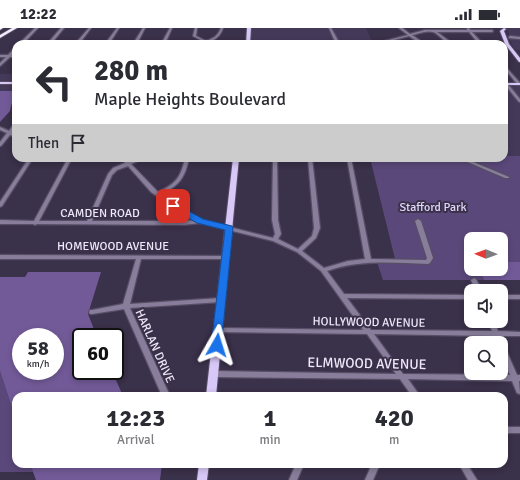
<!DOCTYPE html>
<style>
body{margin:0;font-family:Signika,sans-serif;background:#f7f7f7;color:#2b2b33;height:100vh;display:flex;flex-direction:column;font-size:15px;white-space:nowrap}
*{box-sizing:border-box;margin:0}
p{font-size:13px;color:#7c7c81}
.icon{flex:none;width:22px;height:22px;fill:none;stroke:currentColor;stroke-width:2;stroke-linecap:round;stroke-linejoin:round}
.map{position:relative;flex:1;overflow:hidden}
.panel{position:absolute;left:12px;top:364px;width:496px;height:76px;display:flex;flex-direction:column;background:#fff;border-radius:12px;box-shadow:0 2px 6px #0003}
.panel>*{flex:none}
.hud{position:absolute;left:12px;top:12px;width:496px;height:122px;border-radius:12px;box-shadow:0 2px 6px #0003;background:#fff;color:#2b2b33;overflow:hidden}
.needle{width:26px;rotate:271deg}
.buttons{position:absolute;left:464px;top:204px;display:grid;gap:8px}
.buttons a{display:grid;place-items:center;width:44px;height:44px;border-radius:8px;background:#fff;box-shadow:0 2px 6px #0003;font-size:20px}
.speed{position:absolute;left:12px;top:300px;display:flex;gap:8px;font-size:20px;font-weight:700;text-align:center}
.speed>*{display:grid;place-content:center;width:52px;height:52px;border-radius:50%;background:#fff;box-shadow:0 2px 6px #0003;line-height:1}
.speed small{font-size:10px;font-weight:400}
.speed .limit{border:2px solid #111;border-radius:6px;background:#fff;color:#111}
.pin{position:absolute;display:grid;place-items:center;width:34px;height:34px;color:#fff;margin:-17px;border-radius:8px;box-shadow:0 2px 6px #0006}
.me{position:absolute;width:44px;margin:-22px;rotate:6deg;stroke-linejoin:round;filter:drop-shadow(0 0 3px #0008)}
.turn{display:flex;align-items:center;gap:14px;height:84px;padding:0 16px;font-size:18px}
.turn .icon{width:52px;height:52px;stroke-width:2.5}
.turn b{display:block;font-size:28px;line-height:34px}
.then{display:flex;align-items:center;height:38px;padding:0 16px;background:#0003;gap:8px;font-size:15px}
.eta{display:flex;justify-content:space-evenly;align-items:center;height:68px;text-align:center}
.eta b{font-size:24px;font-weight:800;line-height:28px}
.status{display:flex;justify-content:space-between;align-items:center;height:28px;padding:0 20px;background:#fff;direction:ltr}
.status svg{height:11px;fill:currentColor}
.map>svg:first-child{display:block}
.built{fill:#453959}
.green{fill:#5b487a}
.forest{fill:#725a98;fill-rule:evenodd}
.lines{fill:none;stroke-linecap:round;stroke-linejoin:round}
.minor-casing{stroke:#574e66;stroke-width:2.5}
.major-casing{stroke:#574e66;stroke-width:2}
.highway-casing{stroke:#574e66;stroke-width:2}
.minor{fill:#887e9b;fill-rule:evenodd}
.major{fill:#d8c8f7;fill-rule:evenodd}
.highway{fill:#f2edfc;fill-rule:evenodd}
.route{fill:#1a73e8;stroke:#114b97}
.labels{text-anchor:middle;stroke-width:4;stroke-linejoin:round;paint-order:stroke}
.park-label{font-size:12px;fill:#e1d5fa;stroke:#3a314a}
.street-label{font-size:12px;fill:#eee8f9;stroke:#3a314a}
.near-street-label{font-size:14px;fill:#eee8f9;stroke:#3a314a}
</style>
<div class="status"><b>12:22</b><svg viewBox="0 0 49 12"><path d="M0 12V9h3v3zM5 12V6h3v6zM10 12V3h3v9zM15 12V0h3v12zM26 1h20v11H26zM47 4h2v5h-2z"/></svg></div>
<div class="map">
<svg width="520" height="452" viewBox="0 0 520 452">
<rect width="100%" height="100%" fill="#3a314a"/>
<path class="built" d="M251 0H327L336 16H250Z
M330 0H366L373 16H338Z
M507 0H520V22H516L512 17Z
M0 46H16V63H0Z
M504 56H520V128H504Z"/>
<path class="green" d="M504 128H520V234H501V211H471V241H479L484 252H383L376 231H395L370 130H504Z
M0 343 16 392V436H30L33 444H0Z"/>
<path class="forest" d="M0 63H16C16 71 11 74 10 83L0 94Z
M501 234H520V252H484L479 241H501Z
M28 244H101L88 286 97 309H81V343H112L123 368H16V392L0 343V249H25ZM21 309H55V343H21Z
M30 436H162L160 452H36Z"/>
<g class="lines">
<defs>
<path id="minor" d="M35 0H38L23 16H19Z
M61 0H64L51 16H47Z
M89 0H91L79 16H75Z
M117 0H119L109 16H105Z
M143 0H145L137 16H133Z
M170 0H172L165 16H161Z
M195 0H197L196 8 206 13C214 10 218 8 221 0H223C220 11 208 16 197 16L203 13 193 8Z
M329 0H331L340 16H336Z
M399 0H402L410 6 425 2H467V1L468 0 471 2H492L493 3 492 4H472L483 16H479L469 4H437L453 16C444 16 440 6 433 4 426 2 418 6 412 7L425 16H421L409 8 379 16H373L408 7Z
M510 8 520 9V11L509 10V9Z
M15 20H16V23L12 27H16V29H10L0 38V35L6 29H0V27H8Z
M504 37 520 55V57H518L504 40Z
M505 55H507L520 71V74H519L505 57Z
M15 95H16V99L12 104 16 106V109L10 107 1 118H0V114L7 105 0 102V99L9 103Z
M29 130H33L2 178 0 179V174Z
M68 130H72L39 193H87L108 146 113 140 125 135 121 130H125L129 134 139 130H145L131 136 158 164C176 156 181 149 185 130H189C185 150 179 158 161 166L189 186 202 192 273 210 275 206 272 192 273 130H277L278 192 281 206 278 211 298 221 312 208 314 200 308 130H312L320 200 316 210 302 223 324 240 348 233 365 231 347 130H351L371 231 426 232 427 230 415 193 418 191 421 193 433 230 430 235 428 236C394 235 360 231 327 243L344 266 471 267V271L347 270 371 302 492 303 488 293H494L498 303 520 304V308H500L517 347H520V353H519L520 366 517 365 512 353 408 351 420 368H412L400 351 213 349 211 348 210 346 211 344 213 343 396 346 367 306 216 304 215 302 216 300H218L363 302 321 243 297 224 273 213 200 195 184 197 37 196 35 197 33 196H0V192L34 193ZM128 138 151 164 185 188 194 192 184 193H92L112 147 117 142ZM374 306 494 308 497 315H501V325L510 347 403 346Z
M458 130H464L509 149V150H505Z
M0 227 225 228 227 229 228 230 227 231H141L130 276 221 270H223L224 272 223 274H221L130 280 170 368H162L124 281 92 286H90L89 284 90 282H92L123 276 136 231H0Z
M474 250 476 251 482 263H476L471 252Z
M501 267H520V271H501Z
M504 399H520V405H504Z
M296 436H304L297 452H289Z
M372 436H380L373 452H365Z
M459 436H467L477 452H468Z"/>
<path id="major" d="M247 0H251L250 16H246Z
M504 0 506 1 504 3 509 16 520 30V34H519L505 16 500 3Z
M0 54H16V56H0Z
M504 55H520V57H504Z
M233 130H239L216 368H206Z
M199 436H209L207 452H197Z"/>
<path id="highway" d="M0 0H3L0 2Z
M12 0H17L0 10V7Z"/>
</defs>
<use href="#minor" class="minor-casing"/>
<use href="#major" class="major-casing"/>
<use href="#highway" class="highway-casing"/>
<use href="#minor" class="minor"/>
<use href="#major" class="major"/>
<use href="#highway" class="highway"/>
</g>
<path class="route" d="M170 176H176L203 191 232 198 233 200 221 320H213L211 317 225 202 197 195 170 180Z"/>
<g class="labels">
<g class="park-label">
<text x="433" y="183">Stafford Park</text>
</g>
<g class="street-label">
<text x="100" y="189">CAMDEN ROAD</text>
<text x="113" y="222">HOMEWOOD AVENUE</text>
<text transform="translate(369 294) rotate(1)" y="4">HOLLYWOOD AVENUE</text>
<text transform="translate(155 318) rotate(66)" y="4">HARLAN DRIVE</text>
</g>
<g class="near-street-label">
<text transform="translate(367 335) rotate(1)" y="5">ELMWOOD AVENUE</text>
</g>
</g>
</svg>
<div class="buttons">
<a><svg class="needle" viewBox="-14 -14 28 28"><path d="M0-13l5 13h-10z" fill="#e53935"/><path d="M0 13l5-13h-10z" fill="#7c7c81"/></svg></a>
<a><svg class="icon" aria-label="sound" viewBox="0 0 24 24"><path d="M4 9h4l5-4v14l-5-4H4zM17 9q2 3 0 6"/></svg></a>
<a><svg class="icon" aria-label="search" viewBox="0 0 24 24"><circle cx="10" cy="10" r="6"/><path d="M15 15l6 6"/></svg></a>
</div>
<div class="speed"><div>58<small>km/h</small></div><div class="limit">60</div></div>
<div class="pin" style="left:173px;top:178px;background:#d93025"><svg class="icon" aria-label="arrive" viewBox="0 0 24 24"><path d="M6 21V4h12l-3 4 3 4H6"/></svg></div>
<svg class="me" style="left:217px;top:317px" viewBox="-20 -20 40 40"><path d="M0-17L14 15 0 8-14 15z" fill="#1a73e8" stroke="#fff" stroke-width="4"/></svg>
<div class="hud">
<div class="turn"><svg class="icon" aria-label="left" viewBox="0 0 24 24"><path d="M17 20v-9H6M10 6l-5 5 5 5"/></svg><div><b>280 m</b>Maple Heights Boulevard</div></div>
<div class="then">Then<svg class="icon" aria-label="arrive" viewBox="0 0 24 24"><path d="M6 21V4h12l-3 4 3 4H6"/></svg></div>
</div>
<section class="panel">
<div class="eta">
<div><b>12:23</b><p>Arrival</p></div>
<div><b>1</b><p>min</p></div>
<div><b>420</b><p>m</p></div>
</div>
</section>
</div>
